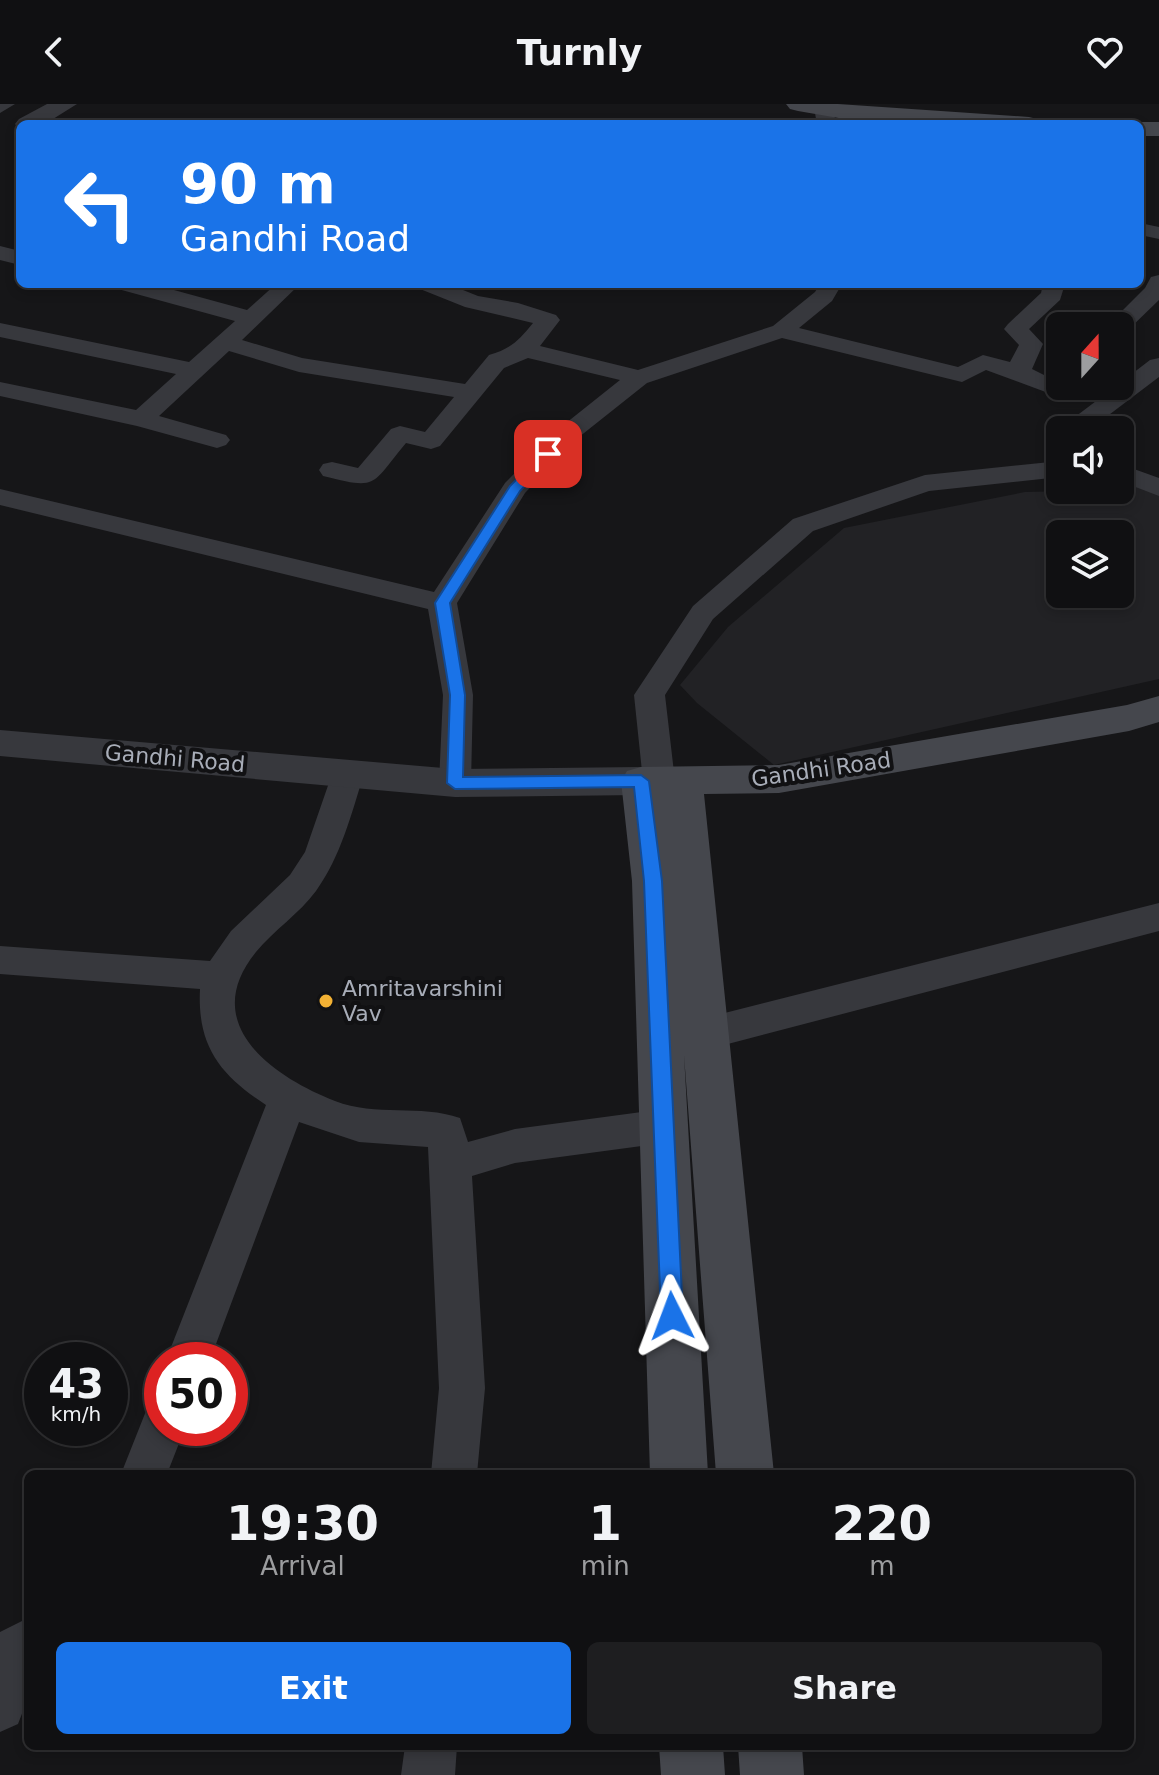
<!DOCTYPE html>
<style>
body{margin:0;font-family:"DejaVu Sans",sans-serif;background:#1e1e20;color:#f1f3f6;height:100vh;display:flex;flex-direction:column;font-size:30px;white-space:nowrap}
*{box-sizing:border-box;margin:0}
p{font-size:26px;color:#9c9d9f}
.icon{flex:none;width:44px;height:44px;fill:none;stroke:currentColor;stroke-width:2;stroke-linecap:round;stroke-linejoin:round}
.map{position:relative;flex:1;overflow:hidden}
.drawer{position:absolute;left:24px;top:1366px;width:1110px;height:280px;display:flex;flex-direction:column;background:#101012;border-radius:12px;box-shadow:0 4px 12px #0003,0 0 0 2px #303032}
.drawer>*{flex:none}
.hud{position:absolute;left:16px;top:16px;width:1128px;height:168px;border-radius:12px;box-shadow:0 4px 12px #0003,0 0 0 2px #303032;background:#1a73e8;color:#fff;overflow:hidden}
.needle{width:52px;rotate:21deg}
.controls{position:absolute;left:1046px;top:208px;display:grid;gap:16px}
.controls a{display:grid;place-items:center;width:88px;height:88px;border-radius:12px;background:#101012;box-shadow:0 4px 12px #0003,0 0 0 2px #303032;font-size:40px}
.speed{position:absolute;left:24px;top:1238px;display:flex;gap:16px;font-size:40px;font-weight:700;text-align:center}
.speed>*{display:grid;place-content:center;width:104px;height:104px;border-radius:50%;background:#101012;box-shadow:0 4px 12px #0003,0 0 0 2px #303032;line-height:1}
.speed small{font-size:20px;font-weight:400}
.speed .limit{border:12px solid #d22;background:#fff;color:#111}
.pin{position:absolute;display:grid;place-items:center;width:68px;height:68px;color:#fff;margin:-34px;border-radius:16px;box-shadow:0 4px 12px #0006}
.me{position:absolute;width:88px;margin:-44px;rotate:357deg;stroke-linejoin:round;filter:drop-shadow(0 0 6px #0008)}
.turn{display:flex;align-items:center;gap:28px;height:168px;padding:0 32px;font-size:36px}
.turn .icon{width:104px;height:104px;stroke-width:2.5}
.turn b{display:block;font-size:56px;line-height:68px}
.eta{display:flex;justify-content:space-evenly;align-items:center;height:136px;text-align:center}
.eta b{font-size:48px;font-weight:700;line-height:56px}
.action{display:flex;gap:16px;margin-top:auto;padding:16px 32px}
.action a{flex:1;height:92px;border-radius:12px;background:#1a73e8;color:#fff;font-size:32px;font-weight:700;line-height:92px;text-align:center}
.action a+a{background:#1e1e20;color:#f1f3f6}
header{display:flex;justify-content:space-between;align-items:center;height:104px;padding:0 32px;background:#101012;font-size:36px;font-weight:700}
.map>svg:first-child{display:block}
.built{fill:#222225;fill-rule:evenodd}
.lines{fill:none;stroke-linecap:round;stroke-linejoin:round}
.minor{fill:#37383d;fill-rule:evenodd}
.tertiary{fill:#37383d;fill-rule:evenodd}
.secondary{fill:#45474d;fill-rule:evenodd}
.route{fill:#1a73e8;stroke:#114b97;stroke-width:2}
.poi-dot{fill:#f2b134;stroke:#111113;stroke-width:3}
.labels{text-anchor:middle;stroke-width:8;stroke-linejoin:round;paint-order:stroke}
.street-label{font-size:22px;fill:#a8adb8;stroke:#111113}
.poi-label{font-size:22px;fill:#a8adb8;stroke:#111113;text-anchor:start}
</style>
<header><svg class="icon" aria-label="back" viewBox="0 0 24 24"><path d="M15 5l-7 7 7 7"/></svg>Turnly<svg class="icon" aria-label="heart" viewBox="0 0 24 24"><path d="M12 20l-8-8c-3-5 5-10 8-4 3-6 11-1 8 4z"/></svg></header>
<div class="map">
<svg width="1159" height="1671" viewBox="0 0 1159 1671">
<rect width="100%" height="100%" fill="#161618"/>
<path class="built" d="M1153 379 1159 383V575L774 661 697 599 680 581 728 523 844 424 1025 388 1120 386V381ZM1060 430H1120V490H1060Z"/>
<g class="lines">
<path class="minor" d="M0 0H15L0 9Z
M816 0H830L837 20H817L814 4Z
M1140 119 1159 123V135L1140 131Z
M0 142 20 147V161L0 156Z
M1159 171V196L1127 227 1120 229V222H1107L1145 184 1151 173Z
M115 180H152L247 206 276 180H300L242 236 302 254 465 280 489 251C511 245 519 236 533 219L465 203 420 185 417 180H448L478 192 518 199 556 211 560 216 540 242 638 266 773 222 815 188 820 180H842L832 197 799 224 958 263 983 251 1010 258 1019 241 1004 225 1008 220 1041 189 1043 180H1065L1060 196 1029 225 1043 240 1032 265 1048 273 1060 268V282H1067L1051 290 986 266 962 278 782 234 647 279 574 337 525 389 457 499 473 591 471 679 467 687 455 691 443 687 439 679 443 591 428 505 0 401V385L434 488 505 379 556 327 620 276 528 254 504 264 440 342 431 345 406 339C370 382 379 386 323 372L319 366 323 360 332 358 358 364 391 325 400 322 425 328 454 293 299 268 229 247 159 312 226 331 230 336 226 341 217 344 137 322 0 292V278L136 306 176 270 0 233V219L189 258 235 217 118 185Z
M1159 254V273L1089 326H1065L1067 319 1116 282H1120V279L1150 256Z
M1060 357V373L929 387 813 427 713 515 665 591 675 677 671 685 659 689 647 685 643 677 634 591 693 502 793 415 925 371Z
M1120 360 1159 374V392L1120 377Z
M348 659 360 662 364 670C351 711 341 752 316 787 299 810 274 826 256 848 198 919 271 972 335 997 376 1013 420 1000 460 1014L468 1038 515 1025 664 1005 678 1010 684 1022 678 1034 664 1039 515 1059 472 1072 485 1284 477 1370H431L439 1284 428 1043 359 1038 299 1018 210 1256H166L266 1001C220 971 197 942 200 885L0 870V842L210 857 231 827 290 771 305 748 332 670 336 662Z
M1159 799V827L705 946 692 941 686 930 692 919 705 914Z
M162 1300V1324H185L167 1370H121L146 1307Z
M28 1514V1594L18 1620 0 1628V1528Z
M405 1642H457L455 1671H401Z"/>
<path class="tertiary" d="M47 0H77L45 20H20L19 25 15 20 19 15Z
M0 626 455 665 641 663 655 667 661 677 655 687 641 691 455 693 0 652Z"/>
<path class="secondary" d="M786 0H838L1029 13 1037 15 1041 20H908L856 17 798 7 790 5Z
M1140 18H1159V32H1140V20H1132Z
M1159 592V618L1129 627 779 689 704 690 774 1370H716L684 951 708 1370H650L632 777 621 677 627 667 641 663 779 661 1127 601Z
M659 1642H723L725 1671H661Z
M738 1642H802L804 1671H740Z"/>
</g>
<path class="route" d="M544 347 555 350 520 387 450 499 465 591 463 673 641 671 649 677 662 777 683 1212 680 1219 672 1222 664 1219 661 1212 644 777 634 683 455 685 447 679 450 591 435 499 510 382Z"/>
<circle class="poi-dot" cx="326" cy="897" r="8"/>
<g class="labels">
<g class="street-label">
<text transform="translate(175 654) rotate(5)" y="8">Gandhi Road</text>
<text transform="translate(821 665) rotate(-8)" y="8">Gandhi Road</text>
</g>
<g class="poi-label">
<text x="342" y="892">Amritavarshini<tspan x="342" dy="25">Vav</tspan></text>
</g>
</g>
</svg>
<div class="controls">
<a><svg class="needle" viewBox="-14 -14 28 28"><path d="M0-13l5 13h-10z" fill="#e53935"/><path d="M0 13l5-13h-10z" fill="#9c9d9f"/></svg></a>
<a><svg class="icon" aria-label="sound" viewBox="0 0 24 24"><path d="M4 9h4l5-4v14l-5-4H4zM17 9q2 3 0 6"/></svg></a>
<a><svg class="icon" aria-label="layers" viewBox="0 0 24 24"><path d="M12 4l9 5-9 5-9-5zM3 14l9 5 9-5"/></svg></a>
</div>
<div class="speed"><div>43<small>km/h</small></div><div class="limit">50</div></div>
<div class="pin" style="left:548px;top:350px;background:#d93025"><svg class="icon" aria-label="arrive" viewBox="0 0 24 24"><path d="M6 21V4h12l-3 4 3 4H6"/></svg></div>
<svg class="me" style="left:672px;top:1212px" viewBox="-20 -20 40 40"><path d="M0-17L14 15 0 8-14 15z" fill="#1a73e8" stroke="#fff" stroke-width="4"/></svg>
<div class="hud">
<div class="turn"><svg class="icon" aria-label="left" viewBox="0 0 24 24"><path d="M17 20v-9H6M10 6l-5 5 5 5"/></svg><div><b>90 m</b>Gandhi Road</div></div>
</div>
<section class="drawer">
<div class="eta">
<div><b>19:30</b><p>Arrival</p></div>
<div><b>1</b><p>min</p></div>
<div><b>220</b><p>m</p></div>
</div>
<div class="action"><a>Exit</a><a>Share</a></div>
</section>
</div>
